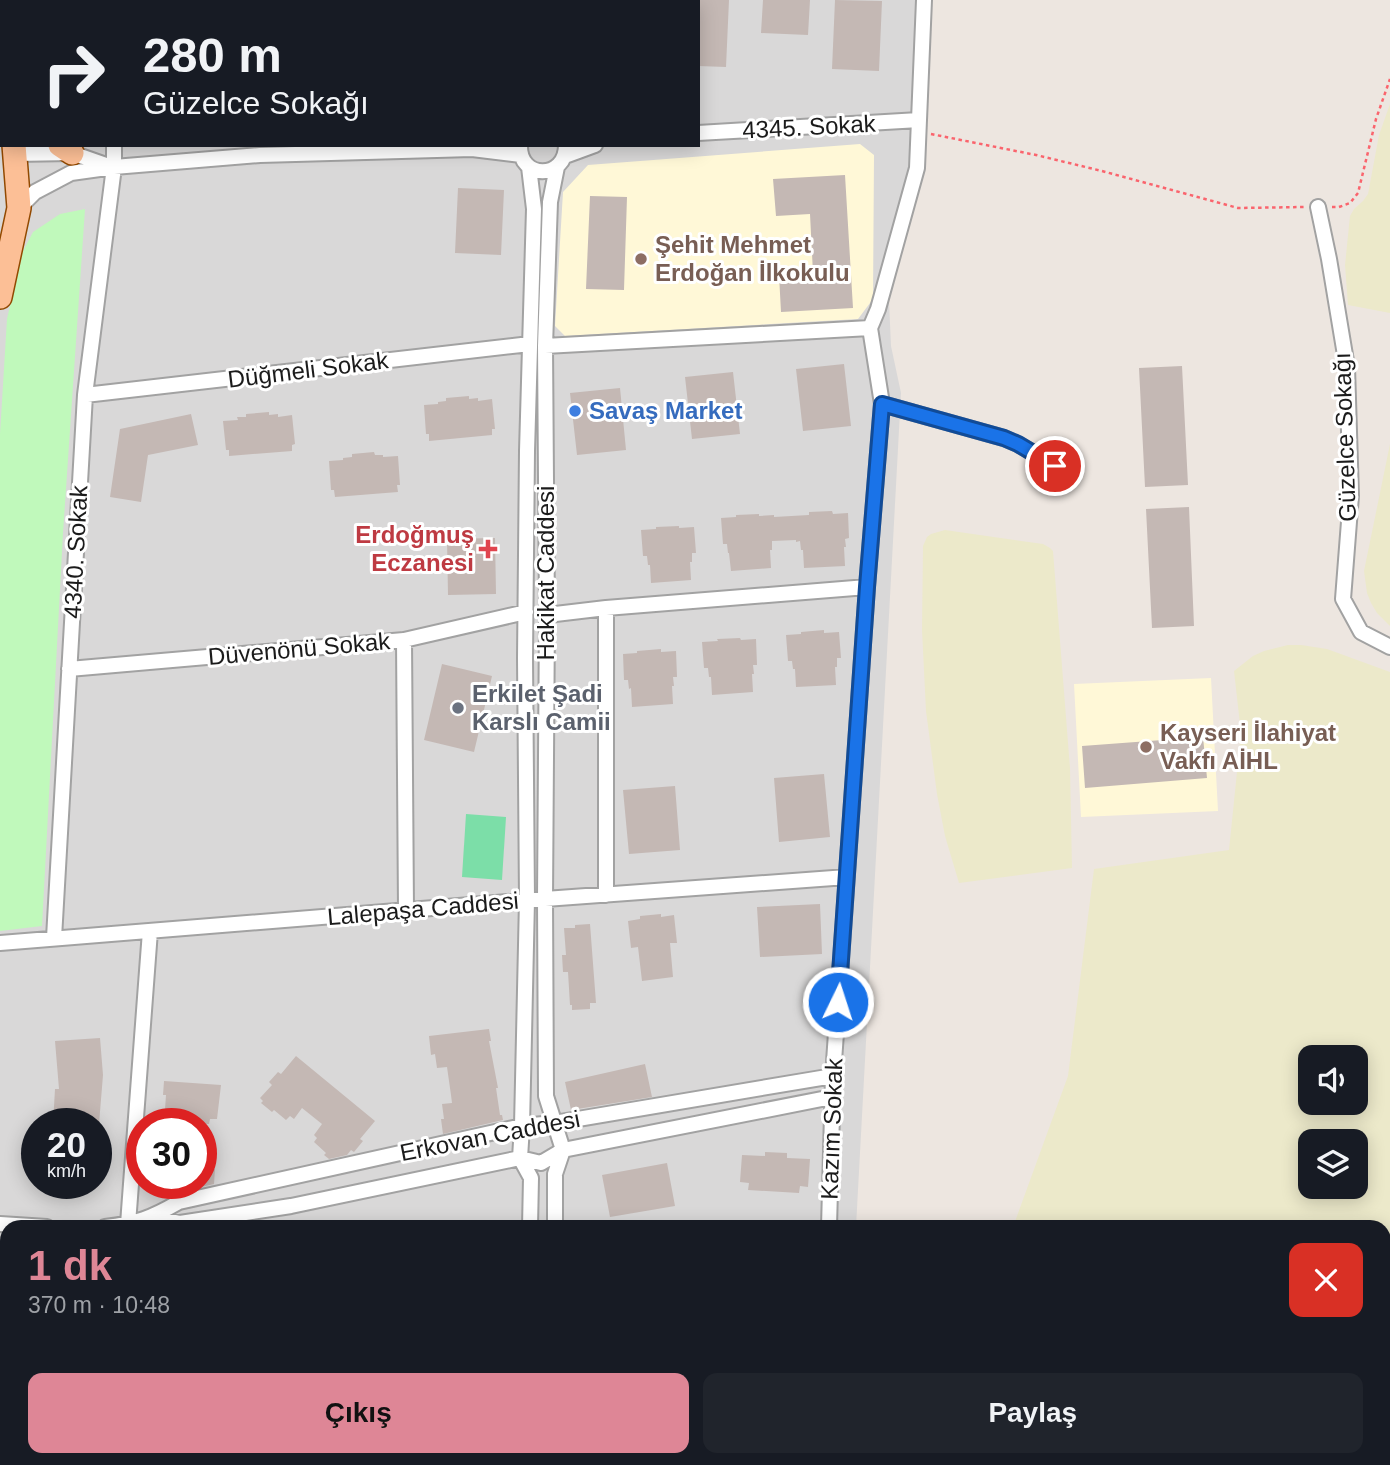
<!DOCTYPE html>
<html lang="tr">
<meta charset="utf-8">
<style>
body{margin:0;font-family:Helvetica,sans-serif;background:#20242c;color:#f1f3f6;height:100vh;display:flex;flex-direction:column;font-size:26px;white-space:nowrap}
*{box-sizing:border-box;margin:0}
p{font-size:23px;color:#9ea1a6}
.icon{flex:none;width:38px;height:38px;fill:none;stroke:currentColor;stroke-width:2;stroke-linecap:round;stroke-linejoin:round}
.map{position:relative;flex:1;overflow:hidden}
.drawer{position:absolute;left:0px;top:1220px;width:1391px;height:247px;display:flex;flex-direction:column;background:#171b24;border-radius:21px 21px 0 0;box-shadow:0 4px 18px #0003}
.drawer>*{flex:none}
.banner{position:absolute;left:0px;top:0px;width:700px;height:147px;box-shadow:0 4px 18px #0003;background:#171b24;color:#f1f3f6;overflow:hidden}
.controls{position:absolute;left:1298px;top:1045px;display:grid;gap:14px}
.controls a{display:grid;place-items:center;width:70px;height:70px;border-radius:14px;background:#171b24;box-shadow:0 4px 18px #0003;font-size:35px}
.speed{position:absolute;left:21px;top:1108px;display:flex;gap:14px;font-size:35px;font-weight:700;text-align:center}
.speed>*{display:grid;place-content:center;width:91px;height:91px;border-radius:50%;background:#171b24;box-shadow:0 4px 18px #0003;line-height:1}
.speed small{font-size:18px;font-weight:400}
.speed .limit{border:10px solid #d22;background:#fff;color:#111}
.pin{position:absolute;display:grid;place-items:center;width:60px;height:60px;color:#fff;margin:-30px;border:4px solid #fff;border-radius:50%;box-shadow:0 2px 7px #0007}
.me{position:absolute;width:77px;margin:-38px;rotate:4deg;stroke-linejoin:round;filter:drop-shadow(0 0 5px #0008)}
.turn{display:flex;align-items:center;gap:24px;height:147px;padding:0 28px;font-size:32px}
.turn .icon{width:91px;height:91px;stroke-width:2.5}
.turn b{display:block;font-size:49px;line-height:60px}
.round{display:grid;place-items:center;flex:none;width:74px;height:74px;border-radius:14px;background:#20242c}
.summary{display:flex;align-items:center;justify-content:space-between;height:119px;padding:0 28px}
h1{font-size:42px;font-weight:700;line-height:52px;color:#de8696}
.cta{display:flex;gap:14px;margin-top:auto;padding:14px 28px}
.cta a{flex:1;height:80px;border-radius:14px;background:#de8696;color:#111;font-size:28px;font-weight:700;line-height:80px;text-align:center}
.cta a+a{background:#20242c;color:#f1f3f6}
.map>svg:first-child{display:block}
.residential{fill:#d9d8d8;fill-rule:evenodd}
.education{fill:#fff8d7}
.farmland{fill:#ece9ca;fill-rule:evenodd}
.park{fill:#c0f9bb}
.pitch{fill:#7cdea8}
.building{fill:#c4b8b4}
.lines{fill:none;stroke-linecap:round;stroke-linejoin:round}
.lane-casing{stroke:#a2a2a2;stroke-width:10}
.street-casing{stroke:#a2a2a2;stroke-width:18}
.secondary-casing{stroke:#706a04;stroke-width:24}
.primary-casing{stroke:#924900;stroke-width:26}
.path{stroke:#fa646d;stroke-width:2.5;stroke-dasharray:3.5 3.5;stroke-linecap:butt}
.lane{stroke:#fff;stroke-width:7}
.street{stroke:#fff;stroke-width:14}
.secondary{stroke:#f9f1b2;stroke-width:21}
.primary{stroke:#fcbf96;stroke-width:23}
.route-casing{stroke:#114b97;stroke-width:18}
.route{stroke:#1a73e8;stroke-width:12}
.education-dot{fill:#8d6e63;stroke:#fff;stroke-width:2.5}
.shop-dot{fill:#3f7fe0;stroke:#fff;stroke-width:2.5}
.health-dot{fill:#e0444e;stroke:#fff;stroke-width:2.5}
.worship-dot{fill:#6b7280;stroke:#fff;stroke-width:2.5}
.labels{text-anchor:middle;stroke-width:6;stroke-linejoin:round;paint-order:stroke}
.street-label{font-size:24px;fill:#1b1b1b;stroke:#fff}
.education-label{font-size:24px;font-weight:bold;fill:#785e54;stroke:#fff;text-anchor:start}
.shop-label{font-size:24px;font-weight:bold;fill:#366cbe;stroke:#fff;text-anchor:start}
.health-label{font-size:24px;font-weight:bold;fill:#be3a42;stroke:#fff;text-anchor:end}
.worship-label{font-size:24px;font-weight:bold;fill:#5b616d;stroke:#fff;text-anchor:start}
</style>
<div class="map">
<svg width="1390" height="1465" viewBox="0 0 1390 1465">
<rect width="100%" height="100%" fill="#ede6e0"/>
<path class="residential" d="M0 0H915L914 93 911 143 905 192 890 281 889 301 891 346 901 393 856 1227H7V1460H109L121 1465H0ZM2 2H698V145H2ZM37 1124H96V1183H37ZM142 1124H201V1183H142Z
M424 1460H844L843 1465H554Z"/>
<path class="education" d="M860 144 874 155 873 299 858 319 565 336 555 326 563 192 588 165Z
M1211 678 1218 811 1081 817 1074 684Z"/>
<path class="farmland" d="M1390 104V313L1348 305 1345 265 1350 216 1354 209 1363 201 1368 194 1379 135Z
M1390 444V626L1377 613 1371 603 1367 593 1364 571Z
M945 530 1043 544 1050 548 1053 551 1070 768 1072 868 959 883 945 836 937 794 926 711 922 630 923 546 927 537 931 534Z
M1288 645H1301L1327 649 1390 672V1465H916L917 1460H1384V1227H1013L1068 1076 1094 869 1229 850 1241 733 1234 671 1253 656 1264 651ZM1311 1057H1356V1102H1311ZM1311 1141H1356V1186H1311Z"/>
<path class="park" d="M85 209 63 533 42 926 0 931V434L7 319 22 253 33 232 60 214Z"/>
<path class="pitch" d="M466 814 506 817 502 880 462 877Z"/>
<path class="building" d="M698 0H729L726 67 698 66Z
M763 0H810L808 35 761 33Z
M835 0 882 1 879 71 832 69Z
M845 175 853 308 781 312 779 275 813 273 810 214 776 216 773 179Z
M458 188 504 190 501 255 455 253Z
M590 196 627 197 624 290 586 289Z
M844 364 851 426 803 431 796 369Z
M1182 366 1188 485 1145 487 1139 368Z
M733 372 740 434 692 439 685 377Z
M620 388 626 450 577 455 570 393Z
M469 396V399L478 398V401L492 399 495 429H492V435L429 441V434H426L424 405 438 404V402L446 401V398Z
M269 412V415L278 414V417L292 415 295 444 292 445V451L229 456V450H226L223 421 238 420 237 417H246V414Z
M191 414 198 445 148 455 141 502 110 497 120 429Z
M374 452 375 455H383V457L398 456 400 485H397L398 492 335 497 334 490H331L329 461 343 460V458L352 457V454Z
M1189 507 1194 626 1152 628 1146 509Z
M832 511 833 514 848 513 849 538 845 539 846 547H844L845 566 804 568 803 550H801L800 541 796 542V540L772 541V550H770L771 568 731 571 729 553H728L727 544H723L721 518 736 517V515L759 514V516L774 515V517L809 515V512Z
M679 526V528L694 527 696 553H692V562H690L691 580 651 583 650 565H648L647 556H643L641 530 656 529V527Z
M495 538 496 594 448 595 447 539Z
M824 630V633L839 632 841 658H837V667H835L836 685 796 687 795 669H793L792 661H788L786 635 801 634V632Z
M740 638 741 640 756 639 757 665H753L754 674H752L753 692 712 695 711 677H709L708 668H704L702 642 718 641 717 639Z
M661 649V652L676 651 677 677H673L674 686H672L673 704 632 707 631 688 629 689 628 680H624L623 654 637 653V651Z
M442 664 492 676 474 752 424 740Z
M1203 737 1207 778 1085 788 1082 746Z
M824 774 830 837 779 842 774 778Z
M675 786 680 850 629 854 623 790Z
M820 904 822 954 760 957 757 907Z
M661 914V917L674 915 677 943H670L673 977 642 981 638 947 631 948 628 921 640 919V916Z
M590 924 596 1003H590V1009L572 1010V1005H570L568 972H563L562 955H566L564 928H575V925Z
M489 1029 491 1041H489L498 1088H496L500 1115H502L503 1120 443 1134 441 1119H444L442 1104 452 1103 451 1095 447 1067 437 1068 435 1054 431 1055 429 1036Z
M100 1038 103 1075 99 1124H53L55 1089H59L55 1041Z
M296 1056 375 1121 360 1139 363 1141 354 1152 351 1150 347 1155 329 1159 324 1155 326 1153 314 1142 317 1138 314 1135 322 1124 302 1108 294 1119 290 1116 286 1120 274 1110 272 1112 261 1103 263 1101 260 1098 272 1085 269 1082 278 1072 281 1074Z
M645 1064 652 1097 571 1110 565 1082Z
M164 1081 221 1085 217 1119H210L209 1124H164L166 1095H163Z
M765 1152 787 1153V1158L810 1159 808 1187 800 1186 799 1193 748 1190 749 1183 740 1182 742 1155 765 1156Z
M201 1154 215 1155 214 1169H215L214 1184 201 1187Z
M667 1163 675 1206 610 1217 602 1175Z"/>
<g class="lines">
<defs>
<path id="lane" d="M275 1465 276 1460"/>
<path id="street" d="M119 2V0
M550 2V0
M698 133 919 120
M520 145C519 180 566 180 566 145
M15 154 72 153 109 166
M565 156 595 145
M529 167 534 209 527 451 525 658 527 900 522 1126 520 1158 531 1178 530 1227
M1318 207 1329 259 1347 367 1351 496 1343 599 1361 632 1390 647
M19 208 35 192 71 173 114 167 260 155 472 149 521 155
M870 328 878 309 917 168 924 0
M870 328 882 404 1004 438 1018 444 1055 466
M545 346 870 328
M85 395 530 344
M547 615 606 608 867 587
M404 640 406 910
M69 669 404 640 526 612
M606 895V608
M54 938 85 395 114 167V145
M0 943 545 899 847 877
M153 1217 180 1223 291 1206 520 1158 541 1163 563 1150 832 1097
M0 1224 47 1227
M128 1224 150 931
M105 1227C138 1223 151 1218 179 1202L522 1126 554 1123 833 1076
M555 1227V1174L563 1150 546 1096 545 899 547 615 545 346 550 202 557 167
M829 1227 833 1076 867 587 882 404
M523 1460 524 1465
M559 1460 560 1465"/>
<path id="secondary" d="M7 1460 22 1465
M130 1465 171 1460"/>
<path id="primary" d="M13 2V0
M60 145 72 153
M0 297 19 208 14 145
M0 1408 7 1411"/>
</defs>
<use href="#lane" class="lane-casing"/>
<use href="#street" class="street-casing"/>
<use href="#secondary" class="secondary-casing"/>
<use href="#primary" class="primary-casing"/>
<path class="path" d="M931 134 1036 155 1102 171 1238 208 1304 207
M1332 207H1339L1350 203 1358 193 1376 119 1390 79"/>
<use href="#lane" class="lane"/>
<use href="#street" class="street"/>
<use href="#secondary" class="secondary"/>
<use href="#primary" class="primary"/>
</g>
<g class="lines">
<defs>
<path id="route" d="M838 1002 867 587 882 404 1004 438 1018 444 1055 466"/>
</defs>
<use href="#route" class="route-casing"/>
<use href="#route" class="route"/>
</g>
<g class="education-dot">
<circle cx="641" cy="259" r="7"/>
<circle cx="1146" cy="747" r="7"/>
</g>
<circle class="shop-dot" cx="575" cy="411" r="7"/>
<path class="health-dot" d="M484.5 538.5h7v7h7v7h-7v7h-7v-7h-7v-7h7z"/>
<circle class="worship-dot" cx="458" cy="708" r="7"/>
<g class="labels">
<g class="street-label">
<text transform="translate(809 127) rotate(-3)" y="8">4345. Sokak</text>
<text transform="translate(308 370) rotate(-7)" y="8">Düğmeli Sokak</text>
<text transform="translate(1345 437) rotate(-92)" y="8">Güzelce Sokağı</text>
<text transform="translate(76 552) rotate(-87)" y="8">4340. Sokak</text>
<text transform="translate(546 573) rotate(-90)" y="8">Hakikat Caddesi</text>
<text transform="translate(299 649) rotate(-5)" y="8">Düvenönü Sokak</text>
<text transform="translate(423 909) rotate(-5)" y="8">Lalepaşa Caddesi</text>
<text transform="translate(832 1129) rotate(-88)" y="8">Kazım Sokak</text>
<text transform="translate(490 1136) rotate(-11)" y="8">Erkovan Caddesi</text>
</g>
<g class="education-label">
<text x="655" y="253">Şehit Mehmet<tspan x="655" dy="28">Erdoğan İlkokulu</tspan></text>
<text x="1160" y="741">Kayseri İlahiyat<tspan x="1160" dy="28">Vakfı AİHL</tspan></text>
</g>
<g class="shop-label">
<text x="589" y="419">Savaş Market</text>
</g>
<g class="health-label">
<text x="474" y="543">Erdoğmuş<tspan x="474" dy="28">Eczanesi</tspan></text>
</g>
<g class="worship-label">
<text x="472" y="702">Erkilet Şadi<tspan x="472" dy="28">Karslı Camii</tspan></text>
</g>
</g>
</svg>
<div class="controls">
<a><svg class="icon" aria-label="sound" viewBox="0 0 24 24"><path d="M4 9h4l5-4v14l-5-4H4zM17 9q2 3 0 6"/></svg></a>
<a><svg class="icon" aria-label="layers" viewBox="0 0 24 24"><path d="M12 4l9 5-9 5-9-5zM3 14l9 5 9-5"/></svg></a>
</div>
<div class="speed"><div>20<small>km/h</small></div><div class="limit">30</div></div>
<div class="pin" style="left:1055px;top:466px;background:#d93025"><svg class="icon" aria-label="arrive" viewBox="0 0 24 24"><path d="M6 21V4h12l-3 4 3 4H6"/></svg></div>
<svg class="me" style="left:838px;top:1002px" viewBox="-20 -20 40 40"><circle r="17" fill="#1a73e8" stroke="#fff" stroke-width="3"/><path d="M0-11L8 9 0 5-8 9z" fill="#fff"/></svg>
<div class="banner">
<div class="turn"><svg class="icon" aria-label="right" viewBox="0 0 24 24"><path d="M7 20v-9h11M14 6l5 5-5 5"/></svg><div><b>280 m</b>Güzelce Sokağı</div></div>
</div>
<section class="drawer">
<div class="summary"><div><h1>1 dk</h1><p>370 m · 10:48</p></div><a class="round" style="background:#d93025;color:#fff"><svg class="icon" aria-label="close" viewBox="0 0 24 24"><path d="M6 6l12 12M18 6L6 18"/></svg></a></div>
<div class="cta"><a>Çıkış</a><a>Paylaş</a></div>
</section>
</div>
